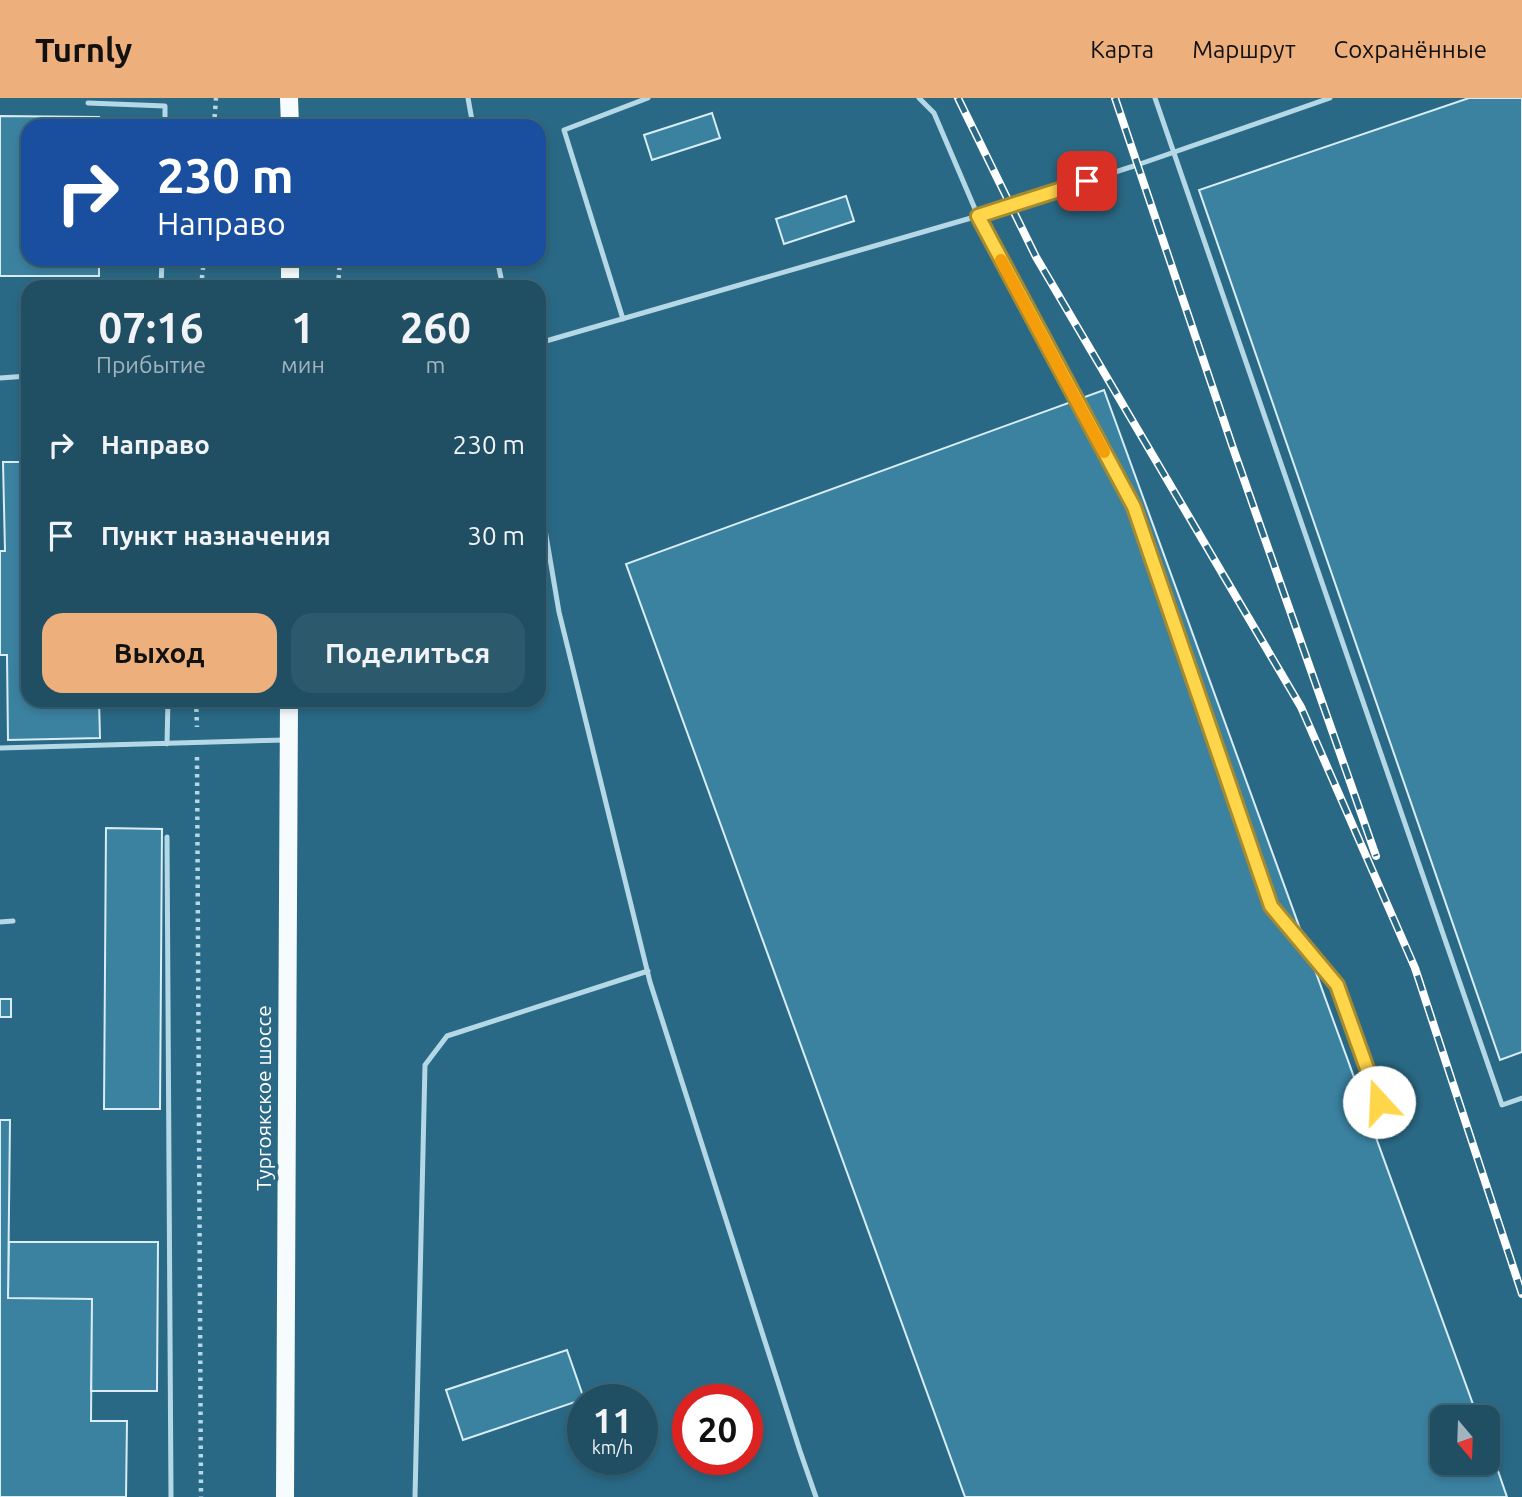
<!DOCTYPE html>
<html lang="ru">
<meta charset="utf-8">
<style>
body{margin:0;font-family:Ubuntu,sans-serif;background:#2d596d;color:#f1f3f6;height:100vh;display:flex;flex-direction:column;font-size:26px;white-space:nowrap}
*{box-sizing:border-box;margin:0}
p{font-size:23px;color:#a2b5bf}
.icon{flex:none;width:38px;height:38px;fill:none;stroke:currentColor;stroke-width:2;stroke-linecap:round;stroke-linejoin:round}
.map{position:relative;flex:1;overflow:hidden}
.details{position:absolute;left:21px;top:182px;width:525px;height:427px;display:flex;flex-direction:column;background:#204f64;border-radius:21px;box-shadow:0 4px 10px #0003,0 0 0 2px #3d6678}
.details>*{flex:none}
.banner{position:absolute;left:21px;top:21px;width:525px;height:147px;border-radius:21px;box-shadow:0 4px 10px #0003,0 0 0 2px #3d6678;background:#1a4fa0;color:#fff;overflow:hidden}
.needle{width:46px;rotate:161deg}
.buttons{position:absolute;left:1430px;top:1307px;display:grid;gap:14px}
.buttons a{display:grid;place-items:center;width:70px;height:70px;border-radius:14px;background:#204f64;box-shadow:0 4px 10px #0003,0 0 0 2px #3d6678;font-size:35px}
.speed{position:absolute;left:567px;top:1286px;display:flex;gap:14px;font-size:35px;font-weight:700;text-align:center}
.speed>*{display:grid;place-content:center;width:91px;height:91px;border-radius:50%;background:#204f64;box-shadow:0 4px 10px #0003,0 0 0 2px #3d6678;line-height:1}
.speed small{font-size:18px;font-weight:400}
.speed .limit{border:10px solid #d22;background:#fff;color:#111}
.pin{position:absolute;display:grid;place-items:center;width:60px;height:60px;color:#fff;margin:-30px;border-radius:14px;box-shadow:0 4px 10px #0006}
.me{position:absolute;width:77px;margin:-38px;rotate:340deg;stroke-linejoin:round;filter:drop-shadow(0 0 5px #0008)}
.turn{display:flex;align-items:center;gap:24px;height:147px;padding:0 21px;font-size:32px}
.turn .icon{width:91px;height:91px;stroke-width:2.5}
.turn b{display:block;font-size:49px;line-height:60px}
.eta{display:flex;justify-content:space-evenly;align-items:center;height:119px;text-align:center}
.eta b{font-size:42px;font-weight:600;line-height:49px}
.primary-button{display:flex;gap:14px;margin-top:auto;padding:14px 21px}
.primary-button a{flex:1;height:80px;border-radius:21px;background:#edb07d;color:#111;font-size:28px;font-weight:600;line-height:80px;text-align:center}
.primary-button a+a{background:#2d596d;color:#f1f3f6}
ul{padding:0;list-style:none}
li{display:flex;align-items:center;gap:21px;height:91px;padding:0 21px}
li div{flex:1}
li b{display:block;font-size:26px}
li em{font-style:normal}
header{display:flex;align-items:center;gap:42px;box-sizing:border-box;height:98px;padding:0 35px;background:#edb07d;color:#111}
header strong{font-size:33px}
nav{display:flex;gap:38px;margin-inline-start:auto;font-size:24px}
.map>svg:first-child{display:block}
.building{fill:#3b82a1;stroke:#d8edf6;stroke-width:2}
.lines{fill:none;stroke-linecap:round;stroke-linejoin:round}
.path{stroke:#b5d8e7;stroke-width:4.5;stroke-dasharray:3.5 5;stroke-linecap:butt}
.service{stroke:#b5d8e7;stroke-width:5}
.primary{stroke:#f6fbfe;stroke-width:18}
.rail-casing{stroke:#fff;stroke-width:8}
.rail{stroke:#2a6985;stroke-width:5;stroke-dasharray:16;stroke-linecap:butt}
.route-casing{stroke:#a68a30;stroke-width:18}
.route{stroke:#ffd54a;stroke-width:12}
.slow{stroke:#f59e0b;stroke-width:12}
.labels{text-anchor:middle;stroke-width:7;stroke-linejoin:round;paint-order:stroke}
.street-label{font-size:21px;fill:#fff;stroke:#2a6985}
</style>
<header>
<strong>Turnly</strong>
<nav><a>Карта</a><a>Маршрут</a><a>Сохранённые</a></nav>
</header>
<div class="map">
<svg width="1522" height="1399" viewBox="0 0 1522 1399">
<rect width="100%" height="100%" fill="#2a6985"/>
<path class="building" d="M1469 0H1522V954L1500 962 1199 92Z
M712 15 720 40 652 62 644 37Z
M0 18 99 19V28H28V161H99V178H0Z
M846 98 854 123 784 146 776 121Z
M1104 292 1478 1320H1442V1365H1488V1344L1507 1399H965L626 466Z
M3 364H28V602H99L100 640 8 642 7 557H0V453H5Z
M106 730 162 731 160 1011H104Z
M0 901H11V919H0Z
M0 1022H10L8 1200 92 1201 91 1323H127L126 1399H0Z
M9 1144H158L157 1293H91L92 1201 8 1200Z
M567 1252 584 1301 463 1342 446 1292Z"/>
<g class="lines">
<path class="path" d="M214 28 216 0
M349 28V25
M201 189 204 161
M338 189 340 161
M196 602 197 629
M197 659 201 1399"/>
<path class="service" d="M468 0 473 28
M919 0 934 15 978 118 1134 409 1271 808 1337 887 1387 1027
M1155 0 1502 1007 1522 1000
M88 5 165 8V28
M497 161 503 189
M161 189 162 161
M623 221 564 32 648 0
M539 245 978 118 1137 67 1330 0
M0 280 28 278
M539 396 559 514 650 884 800 1353 816 1399
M167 646 168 602
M0 650 285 642
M167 739 171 1399
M0 824 13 823
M415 1399 425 967 447 938 648 873"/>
<path class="primary" d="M289 0 290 28
M290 161V189
M285 1399 289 602"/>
<defs>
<path id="rail" d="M958 0 1036 159 1301 609 1415 870 1522 1196
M1115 0 1233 350 1376 758"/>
</defs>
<use href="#rail" class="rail-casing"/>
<use href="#rail" class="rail"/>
</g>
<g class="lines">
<defs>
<path id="route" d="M1087 83 978 118 1134 409 1271 808 1337 887 1379 1004"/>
</defs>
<use href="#route" class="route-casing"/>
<use href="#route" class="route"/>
<path class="slow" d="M1001 162 1104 354"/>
</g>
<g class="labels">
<g class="street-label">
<text transform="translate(264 1000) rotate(-90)" y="7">Тургоякское шоссе</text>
</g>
</g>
</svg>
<div class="buttons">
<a><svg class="needle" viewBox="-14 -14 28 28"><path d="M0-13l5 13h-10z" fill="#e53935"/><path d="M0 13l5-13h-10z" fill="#a2b5bf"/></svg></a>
</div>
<div class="speed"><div>11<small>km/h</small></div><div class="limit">20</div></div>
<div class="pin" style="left:1087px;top:83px;background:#d93025"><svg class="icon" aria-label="arrive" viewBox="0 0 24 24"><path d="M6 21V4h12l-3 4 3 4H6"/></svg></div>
<svg class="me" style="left:1379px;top:1004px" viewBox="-20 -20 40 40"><circle r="19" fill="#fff"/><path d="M0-13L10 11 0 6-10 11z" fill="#ffd54a"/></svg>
<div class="banner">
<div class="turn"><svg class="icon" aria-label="right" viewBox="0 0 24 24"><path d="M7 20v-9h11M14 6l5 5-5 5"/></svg><div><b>230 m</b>Направо</div></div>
</div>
<section class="details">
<div class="eta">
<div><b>07:16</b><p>Прибытие</p></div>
<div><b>1</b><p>мин</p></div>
<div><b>260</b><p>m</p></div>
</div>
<ul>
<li><svg class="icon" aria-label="right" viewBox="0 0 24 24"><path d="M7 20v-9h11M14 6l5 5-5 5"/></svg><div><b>Направо</b></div><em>230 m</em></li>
<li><svg class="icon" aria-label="arrive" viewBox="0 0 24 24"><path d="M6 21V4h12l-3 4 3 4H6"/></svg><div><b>Пункт назначения</b></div><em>30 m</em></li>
</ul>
<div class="primary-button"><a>Выход</a><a>Поделиться</a></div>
</section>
</div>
